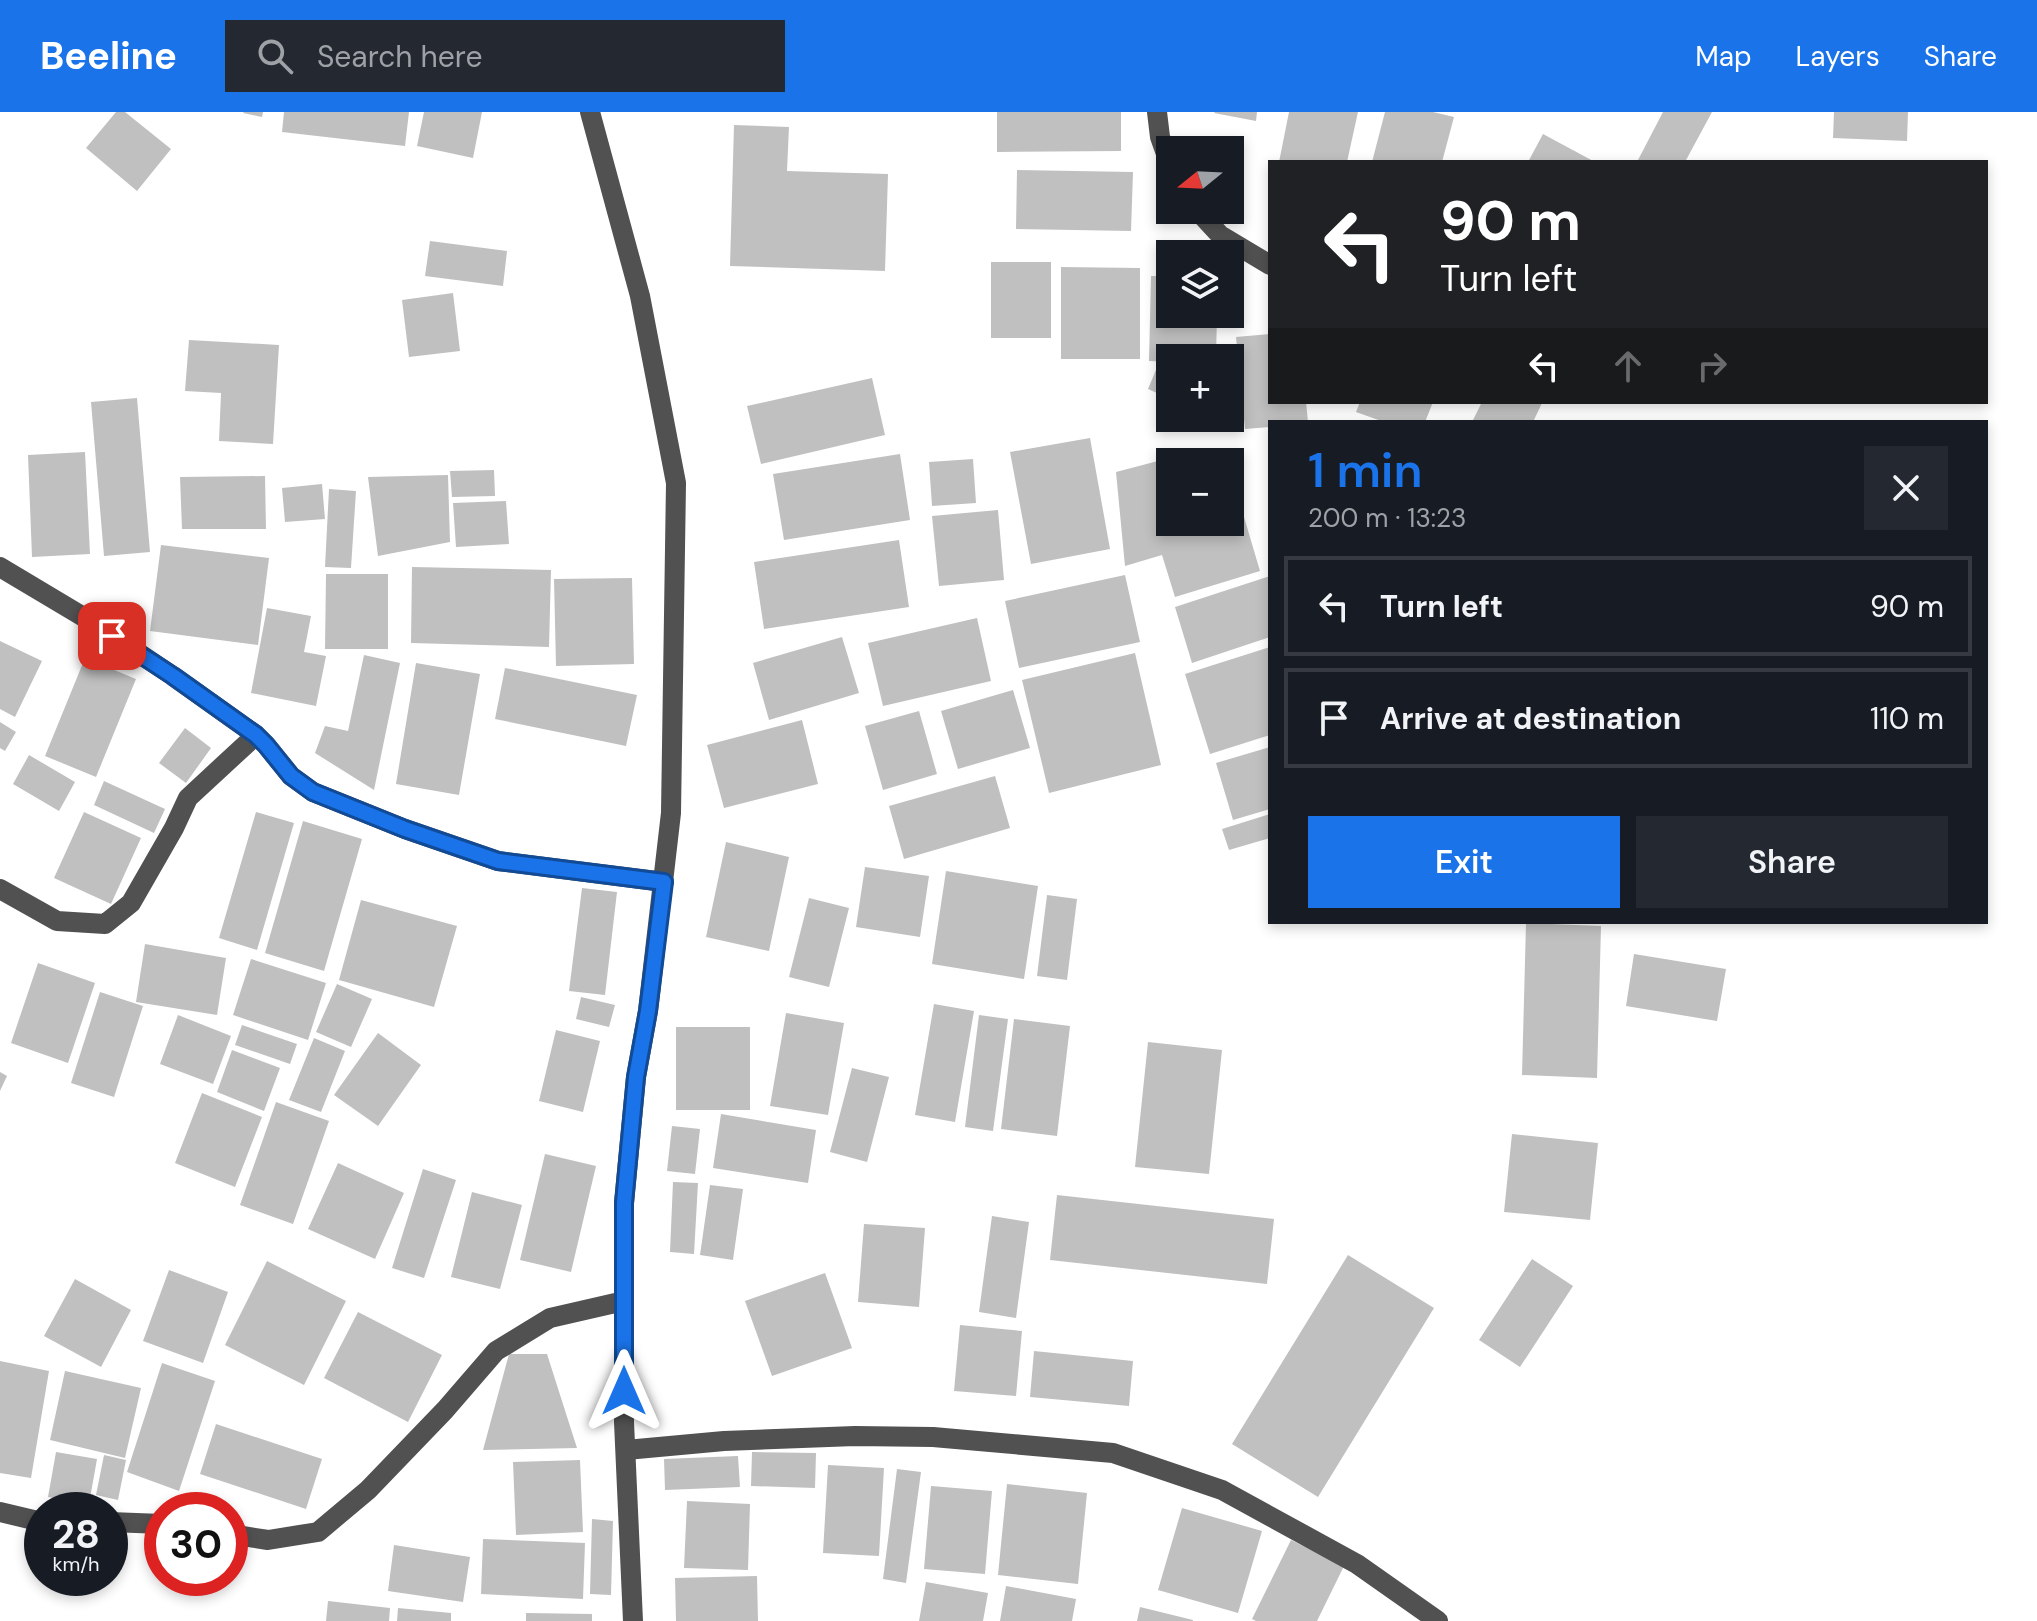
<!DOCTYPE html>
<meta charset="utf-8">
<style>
body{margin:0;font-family:"DM Sans",sans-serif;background:#242831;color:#f1f3f6;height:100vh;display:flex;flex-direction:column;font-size:30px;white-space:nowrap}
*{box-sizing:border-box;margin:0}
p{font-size:26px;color:#9ea1a6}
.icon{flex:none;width:44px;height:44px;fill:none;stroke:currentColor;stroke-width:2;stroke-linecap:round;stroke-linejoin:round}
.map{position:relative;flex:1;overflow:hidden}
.drawer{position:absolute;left:1268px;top:308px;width:720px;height:504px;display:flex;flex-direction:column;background:#171b24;border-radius:0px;box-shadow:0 4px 12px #0003}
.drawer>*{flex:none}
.banner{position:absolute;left:1268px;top:48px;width:720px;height:244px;border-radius:0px;box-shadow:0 4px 12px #0003;background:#202124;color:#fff;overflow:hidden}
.needle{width:52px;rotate:252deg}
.buttons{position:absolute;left:1156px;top:24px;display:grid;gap:16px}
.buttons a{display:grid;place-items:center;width:88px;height:88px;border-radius:0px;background:#171b24;box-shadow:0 4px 12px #0003;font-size:40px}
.speed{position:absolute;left:24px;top:1380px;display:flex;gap:16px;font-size:40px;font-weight:700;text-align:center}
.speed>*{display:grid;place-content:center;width:104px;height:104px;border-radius:50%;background:#171b24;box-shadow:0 4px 12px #0003;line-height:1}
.speed small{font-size:20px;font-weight:400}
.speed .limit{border:12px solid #d22;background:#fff;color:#111}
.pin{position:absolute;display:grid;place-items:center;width:68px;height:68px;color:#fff;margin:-34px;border-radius:16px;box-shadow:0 4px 12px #0006}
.me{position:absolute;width:88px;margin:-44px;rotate:0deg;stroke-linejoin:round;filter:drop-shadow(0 0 6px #0008)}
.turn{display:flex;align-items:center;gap:28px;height:168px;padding:0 40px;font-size:36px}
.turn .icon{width:104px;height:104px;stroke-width:2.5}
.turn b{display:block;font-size:56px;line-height:68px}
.lanes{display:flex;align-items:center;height:76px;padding:0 40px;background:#0003;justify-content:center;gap:40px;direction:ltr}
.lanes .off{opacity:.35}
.round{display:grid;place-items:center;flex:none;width:84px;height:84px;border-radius:0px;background:#242831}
.headline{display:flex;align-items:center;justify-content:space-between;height:136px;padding:0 40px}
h1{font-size:48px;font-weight:600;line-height:60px;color:#1a73e8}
.action{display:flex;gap:16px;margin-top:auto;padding:16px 40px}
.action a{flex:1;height:92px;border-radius:0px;background:#1a73e8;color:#fff;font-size:32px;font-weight:600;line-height:92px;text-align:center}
.action a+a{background:#242831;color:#f1f3f6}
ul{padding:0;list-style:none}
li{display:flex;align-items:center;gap:24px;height:100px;margin:0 16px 12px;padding:0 24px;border:4px solid #363941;border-radius:0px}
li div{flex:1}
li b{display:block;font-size:30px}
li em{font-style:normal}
header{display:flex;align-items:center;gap:48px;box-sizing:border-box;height:112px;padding:0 40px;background:#1a73e8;color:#fff}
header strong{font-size:38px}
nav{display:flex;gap:44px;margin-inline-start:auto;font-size:28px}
.search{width:560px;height:72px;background:#242831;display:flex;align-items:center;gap:20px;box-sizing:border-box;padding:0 28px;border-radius:0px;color:#9ea1a6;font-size:30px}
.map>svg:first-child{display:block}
.building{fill:#c0c0c0}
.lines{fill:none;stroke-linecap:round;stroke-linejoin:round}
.minor{stroke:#515151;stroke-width:20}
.route-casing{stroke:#114b97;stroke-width:20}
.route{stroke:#1a73e8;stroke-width:14}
</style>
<header>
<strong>Beeline</strong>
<div class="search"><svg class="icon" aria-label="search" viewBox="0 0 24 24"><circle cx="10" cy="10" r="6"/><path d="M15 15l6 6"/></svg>Search here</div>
<nav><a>Map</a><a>Layers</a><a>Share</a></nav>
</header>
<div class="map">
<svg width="2037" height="1509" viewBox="0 0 2037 1509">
<rect width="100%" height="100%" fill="#fff"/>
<path class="building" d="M116 0H125L171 37 137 79 86 36Z
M244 0H263L262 5 243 1Z
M284 0H409L405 34 282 20Z
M424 0H482L473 46 417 34Z
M997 0H1121V39L997 40Z
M1215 0H1257L1256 9 1214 1Z
M1289 0H1358L1347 50H1279Z
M1385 0H1433L1454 5 1442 50H1372Z
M1663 0H1712L1685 50H1642L1638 48Z
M1834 0H1908L1907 29 1833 26Z
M734 13 789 15 787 59 888 62 885 159 730 154Z
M1543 22 1595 50H1528Z
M1017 58 1133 60 1131 119 1016 117Z
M430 129 507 139 503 174 425 164Z
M991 150H1051V226H991Z
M1061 155 1140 156V247H1061Z
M1151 164H1170V202H1217L1216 246H1170V250L1149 249Z
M453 181 460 239 409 245 402 188Z
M1270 222V290H1306L1308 310H1270V315L1245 317 1236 225Z
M189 228 279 233 273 332 219 329 221 281 185 279Z
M1158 253 1170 257V287L1148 277Z
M872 266 885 323 761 352 747 294Z
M137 286 150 440 104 444 91 290Z
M1360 290H1433L1425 310H1384L1356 300Z
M1482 290H1541L1542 291 1533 310H1472Z
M1090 326 1110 437 1031 452 1010 340Z
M1196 339 1199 350H1170V410H1230V391L1239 388 1260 459 1175 485 1162 443 1125 454 1116 360Z
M85 340 90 442 32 445 28 343Z
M900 342 910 408 784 428 773 362Z
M973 347 976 391 932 394 929 350Z
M494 358 495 384 452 385 450 359Z
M448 363 450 430 378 444 368 365Z
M265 364 266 417H182L180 365Z
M322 372 325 407 285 410 282 376Z
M329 377 356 379 351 456 325 455Z
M506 389 509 432 456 435 453 391Z
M998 398 1004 468 939 474 932 404Z
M899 428 909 495 764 517 754 450Z
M161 433 269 446 258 533 150 519Z
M412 455 551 458 549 535 411 531Z
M326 462H388V537H325Z
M1125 463 1140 530 1019 556 1005 489Z
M1270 464V525L1192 551 1175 495Z
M632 466 634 552 556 554 554 467Z
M267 496 311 504 304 540 326 544 316 594 251 581Z
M977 506 991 569 883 594 868 531Z
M842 525 859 581 769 608 753 551Z
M0 529 42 549 15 605 0 597Z
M1270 535V623L1210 642 1185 562Z
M1135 541 1161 653 1049 681 1022 568Z
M364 543 400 551 374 678 315 641 325 614 348 619Z
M85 546 136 567 96 665 45 644Z
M416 551 480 562 459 683 396 672Z
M505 556 637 583 626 634 495 607Z
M1013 578 1030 636 958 657 941 599Z
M919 599 937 662 883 678 865 614Z
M802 608 818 672 724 696 707 633Z
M0 610 16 620 5 639 0 636Z
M185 616 211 636 186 671 159 651Z
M1270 635V697L1233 708 1216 651Z
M29 643 75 670 59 699 13 672Z
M995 664 1010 716 904 747 889 694Z
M104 669 165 697 154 721 94 693Z
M84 700 141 726 111 792 54 766Z
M256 700 294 711 257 838 219 826Z
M1270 702V726L1229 738 1222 717Z
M303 709 362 727 324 859 265 841Z
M726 730 789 745 769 839 706 825Z
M865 755 929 764 920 825 856 815Z
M946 759 1038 774 1024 867 932 852Z
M582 776 617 780 605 883 569 879Z
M1047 783 1077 787 1067 868 1037 864Z
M809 786 849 796 829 875 789 865Z
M361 788 457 814 434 895 339 868Z
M1526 811 1601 814 1597 966 1522 963Z
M145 832 226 846 217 903 136 890Z
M1634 842 1726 857 1717 909 1626 894Z
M251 847 326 871 308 928 233 903Z
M38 851 95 871 68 951 11 931Z
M337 872 372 887 351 935 316 920Z
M100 880 143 894 114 985 71 971Z
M581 885 615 893 609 915 576 907Z
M934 892 974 899 955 1010 915 1003Z
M786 901 844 911 828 1003 770 994Z
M178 903 231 924 213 972 160 952Z
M979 903 1008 907 993 1019 965 1015Z
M1014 907 1070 914 1057 1024 1001 1017Z
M242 913 297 932 290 952 235 933Z
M676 915H750V998H676Z
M556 918 600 929 583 1000 539 989Z
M378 921 421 953 378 1014 334 983Z
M314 926 345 939 321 1000 289 988Z
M1148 930 1222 938 1209 1062 1135 1055Z
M232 938 280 956 264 999 217 980Z
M852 956 889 965 867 1050 830 1040Z
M0 960 7 964 0 979Z
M202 981 262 1005 235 1075 175 1051Z
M276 990 329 1009 293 1112 240 1093Z
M721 1002 816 1018 808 1071 713 1056Z
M672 1014 700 1017 695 1062 667 1059Z
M1512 1022 1598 1031 1590 1108 1504 1100Z
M545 1042 596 1054 571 1160 520 1148Z
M338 1051 404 1081 375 1147 308 1117Z
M423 1057 456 1068 424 1166 392 1156Z
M673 1070 698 1071 694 1142 670 1140Z
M710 1073 743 1077 733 1148 700 1143Z
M472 1080 522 1093 500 1177 451 1165Z
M1057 1083 1274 1107 1267 1172 1050 1148Z
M992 1104 1029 1110 1016 1206 979 1200Z
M864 1112 925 1116 919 1195 858 1190Z
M1348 1143 1434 1196 1318 1385 1232 1332Z
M1532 1147 1573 1174 1520 1255 1479 1228Z
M267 1149 346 1189 304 1273 225 1233Z
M169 1158 228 1180 203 1251 143 1229Z
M825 1161 852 1236 772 1264 745 1189Z
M75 1167 131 1198 101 1255 44 1224Z
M358 1200 442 1243 408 1310 324 1266Z
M960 1213 1022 1219 1016 1284 954 1279Z
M1034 1239 1133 1249 1129 1294 1030 1285Z
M509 1242H547L577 1336 483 1338Z
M0 1249 49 1259 31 1366 0 1361Z
M162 1251 215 1269 179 1379 127 1360Z
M65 1259 141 1276 125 1346 50 1328Z
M216 1312 322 1347 306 1397 200 1362Z
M56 1340 97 1347 89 1392 48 1385Z
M752 1340 816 1341 815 1376 751 1374Z
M104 1343 126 1348 118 1388 96 1383Z
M738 1344 740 1375 665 1378 664 1347Z
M580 1348 583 1420 516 1423 513 1350Z
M828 1353 884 1356 879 1444 823 1441Z
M897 1357 921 1360 906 1471 883 1467Z
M1007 1372 1087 1381 1078 1472 998 1463Z
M931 1374 992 1379 985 1462 924 1457Z
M687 1389 750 1392 748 1458 684 1456Z
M1182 1396 1262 1419 1238 1501 1158 1478Z
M592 1407 613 1409 611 1483 590 1482Z
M483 1427 585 1431 583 1487 481 1482Z
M1291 1428 1344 1454 1317 1509H1256L1252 1507Z
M394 1433 470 1445 463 1490 388 1479Z
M757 1464 758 1509H676L675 1466Z
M926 1470 988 1481 983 1509H919Z
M1006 1474 1076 1487 1072 1509H1000Z
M328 1489 390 1496 389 1509H326Z
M1140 1495 1193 1508V1509H1137Z
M398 1496 451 1501V1509H397Z
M526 1501 592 1502V1509H526Z"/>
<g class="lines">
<path class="minor" d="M590 0 640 184 676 371 671 701 648 899 636 965 624 1091V1310L633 1509
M1157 0 1160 25 1170 53
M1197 98 1220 123 1270 153
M0 455 92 510 173 564 256 623 266 633 291 664 313 680 405 717 498 749 664 770
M0 777 57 809 105 812 131 791 174 716 188 686 256 623
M626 1338 724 1329 855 1324 933 1325 1113 1341 1222 1378 1357 1452 1438 1509
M0 1400 42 1410
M110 1410 162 1412
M230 1422 268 1428 318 1420 368 1378 445 1298 496 1239 550 1206 624 1189"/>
</g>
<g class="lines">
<defs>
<path id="route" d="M112 524 173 564 256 623 266 633 291 664 313 680 405 717 498 749 664 770 648 899 636 965 624 1091V1279"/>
</defs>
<use href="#route" class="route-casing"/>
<use href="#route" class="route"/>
</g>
</svg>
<div class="buttons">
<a><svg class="needle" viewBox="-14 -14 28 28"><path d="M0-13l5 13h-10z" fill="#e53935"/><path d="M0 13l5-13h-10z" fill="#9ea1a6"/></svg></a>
<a><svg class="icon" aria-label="layers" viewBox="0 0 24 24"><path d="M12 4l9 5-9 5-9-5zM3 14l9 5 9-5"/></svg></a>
<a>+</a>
<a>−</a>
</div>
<div class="speed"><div>28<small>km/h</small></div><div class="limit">30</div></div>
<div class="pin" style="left:112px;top:524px;background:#d93025"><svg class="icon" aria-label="arrive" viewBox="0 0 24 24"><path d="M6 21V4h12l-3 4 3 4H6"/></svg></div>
<svg class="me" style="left:624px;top:1279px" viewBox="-20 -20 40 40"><path d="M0-17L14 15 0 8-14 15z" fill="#1a73e8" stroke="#fff" stroke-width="4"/></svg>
<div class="banner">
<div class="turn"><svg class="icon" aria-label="left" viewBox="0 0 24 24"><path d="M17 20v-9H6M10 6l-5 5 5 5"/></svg><div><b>90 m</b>Turn left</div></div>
<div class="lanes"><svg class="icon" aria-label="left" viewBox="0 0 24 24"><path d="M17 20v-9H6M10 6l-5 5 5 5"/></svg><svg class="icon off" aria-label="ahead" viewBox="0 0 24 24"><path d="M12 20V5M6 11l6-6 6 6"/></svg><svg class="icon off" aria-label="right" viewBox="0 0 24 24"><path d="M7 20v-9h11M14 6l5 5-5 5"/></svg></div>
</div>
<section class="drawer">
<div class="headline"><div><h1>1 min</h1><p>200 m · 13:23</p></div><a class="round"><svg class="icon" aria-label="close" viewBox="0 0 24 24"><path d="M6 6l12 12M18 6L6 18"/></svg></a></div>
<ul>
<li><svg class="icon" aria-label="left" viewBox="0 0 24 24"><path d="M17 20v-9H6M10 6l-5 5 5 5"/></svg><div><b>Turn left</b></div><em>90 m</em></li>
<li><svg class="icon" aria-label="arrive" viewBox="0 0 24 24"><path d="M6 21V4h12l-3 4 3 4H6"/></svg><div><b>Arrive at destination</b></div><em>110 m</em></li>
</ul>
<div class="action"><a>Exit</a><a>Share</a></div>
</section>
</div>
